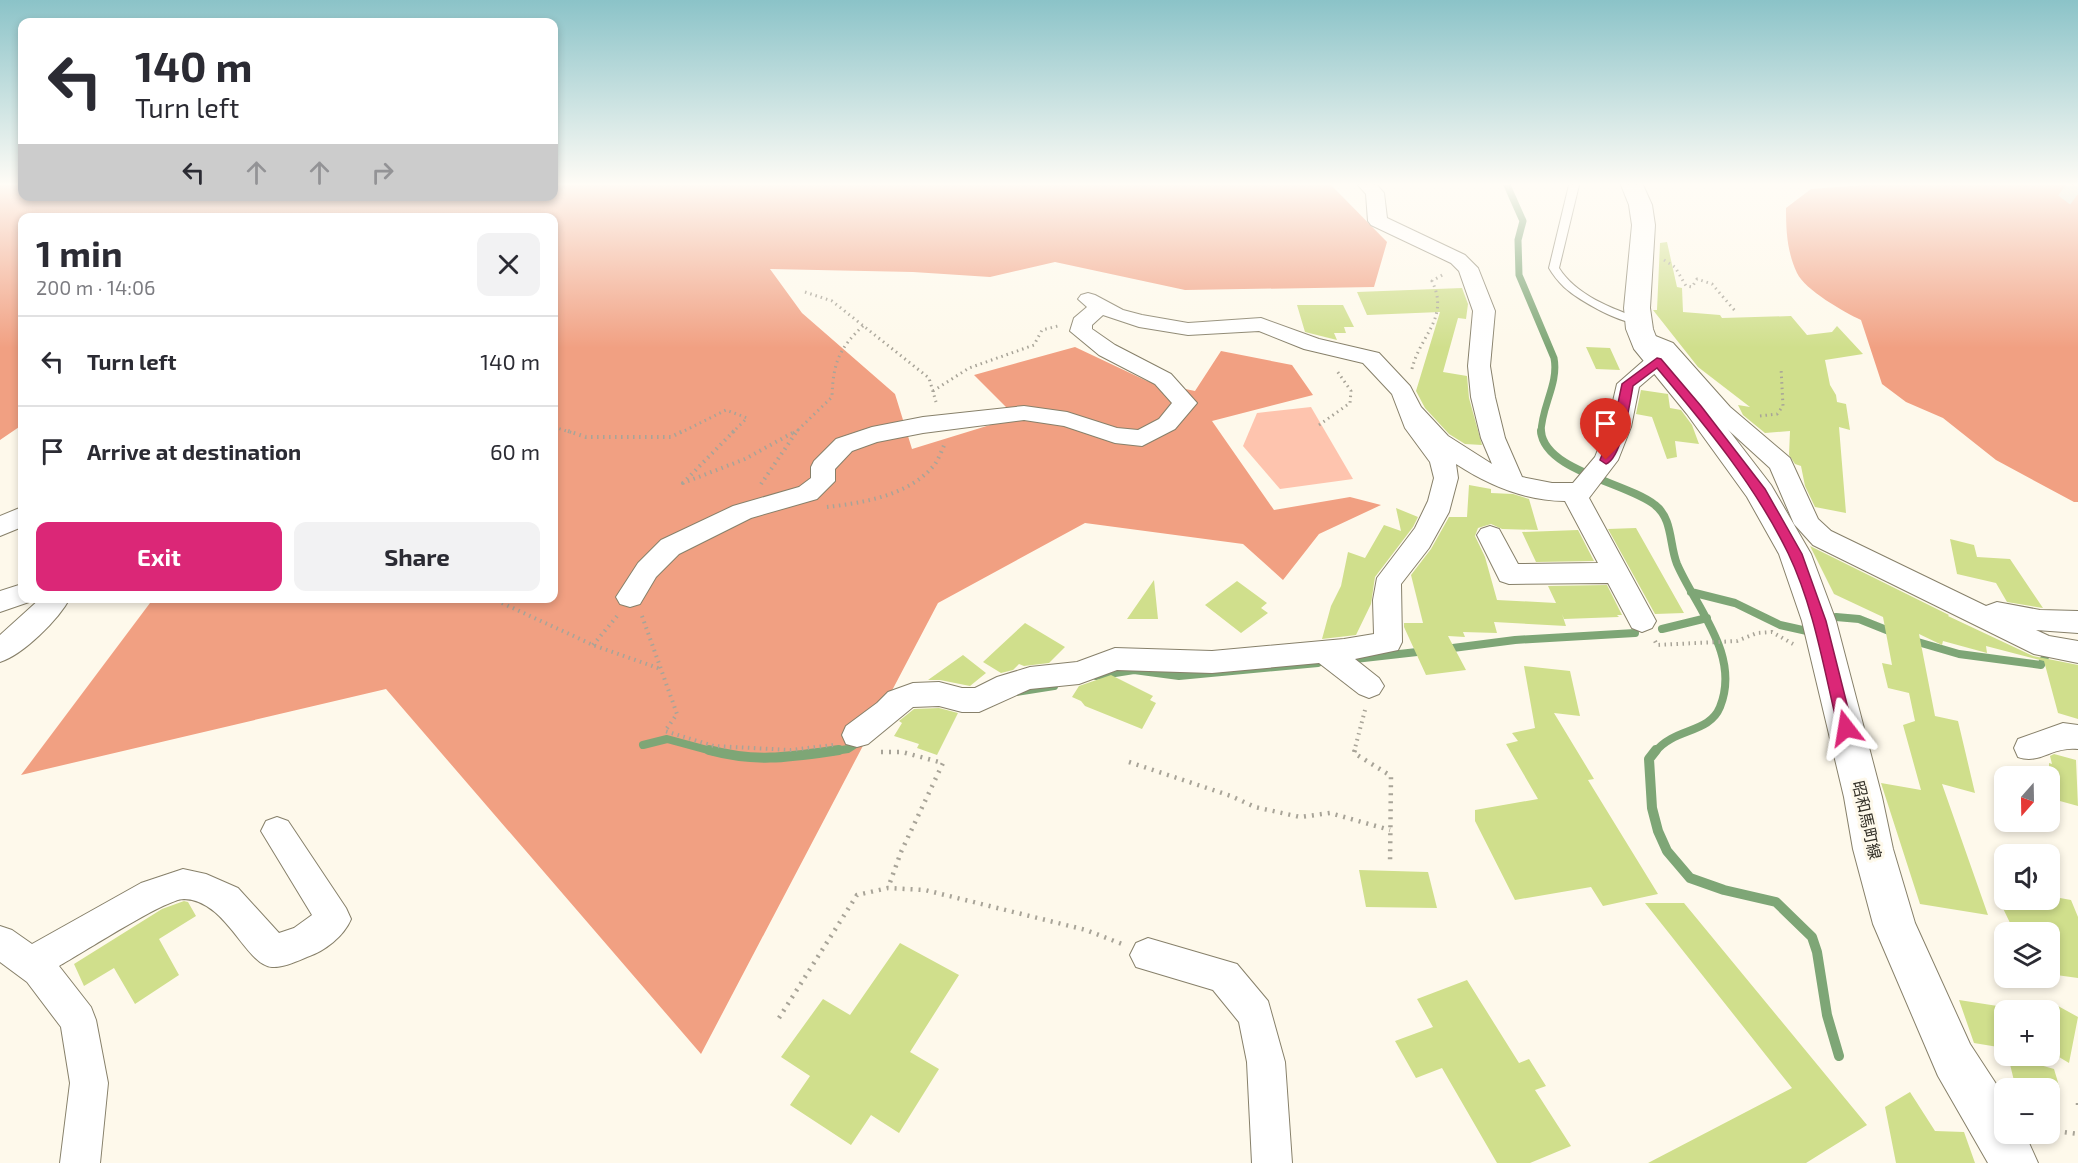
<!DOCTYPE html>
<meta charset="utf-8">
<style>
body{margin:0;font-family:"Exo 2","Noto Sans JP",sans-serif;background:#f2f2f3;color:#2b2b33;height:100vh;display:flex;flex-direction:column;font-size:22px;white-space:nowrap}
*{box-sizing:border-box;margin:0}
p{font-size:20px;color:#7c7c81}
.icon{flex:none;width:33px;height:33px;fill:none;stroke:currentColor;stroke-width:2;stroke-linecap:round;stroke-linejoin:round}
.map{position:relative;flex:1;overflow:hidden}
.sheet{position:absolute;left:18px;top:213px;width:540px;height:390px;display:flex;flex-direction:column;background:#fff;border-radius:12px;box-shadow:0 3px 9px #0003}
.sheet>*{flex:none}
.guide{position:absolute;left:18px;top:18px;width:540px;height:183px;border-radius:12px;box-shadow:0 3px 9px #0003;background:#fff;color:#2b2b33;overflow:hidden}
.needle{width:39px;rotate:200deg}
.buttons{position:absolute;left:1994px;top:766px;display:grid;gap:12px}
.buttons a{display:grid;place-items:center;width:66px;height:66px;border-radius:12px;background:#fff;box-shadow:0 3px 9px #0003;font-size:30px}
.pin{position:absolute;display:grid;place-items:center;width:51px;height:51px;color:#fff;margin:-62px -26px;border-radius:50% 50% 50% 0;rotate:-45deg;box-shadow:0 0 6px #0007}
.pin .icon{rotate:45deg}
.me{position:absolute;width:66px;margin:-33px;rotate:346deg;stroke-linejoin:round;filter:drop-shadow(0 0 4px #0008)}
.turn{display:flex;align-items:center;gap:21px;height:126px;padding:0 18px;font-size:27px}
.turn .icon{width:78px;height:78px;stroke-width:2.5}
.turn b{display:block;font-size:42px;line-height:51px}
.lanes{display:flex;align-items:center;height:57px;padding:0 18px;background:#0003;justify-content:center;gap:30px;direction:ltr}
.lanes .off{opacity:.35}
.round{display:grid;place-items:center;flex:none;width:63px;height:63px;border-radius:12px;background:#f2f2f3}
.head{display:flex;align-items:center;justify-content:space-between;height:102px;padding:0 18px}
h1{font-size:36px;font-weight:700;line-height:45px}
.button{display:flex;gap:12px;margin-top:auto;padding:12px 18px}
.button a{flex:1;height:69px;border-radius:12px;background:#db2777;color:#fff;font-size:24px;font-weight:700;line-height:69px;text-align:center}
.button a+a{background:#f2f2f3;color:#2b2b33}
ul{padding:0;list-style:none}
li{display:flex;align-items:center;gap:18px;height:90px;padding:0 18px;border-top:2px solid #e1e1e2}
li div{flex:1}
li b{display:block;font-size:22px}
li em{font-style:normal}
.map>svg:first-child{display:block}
.green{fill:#fec4ae}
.forest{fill:#f1a082}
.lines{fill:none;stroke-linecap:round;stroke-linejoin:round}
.stream-far2{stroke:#7ea676;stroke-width:7}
.stream-far1{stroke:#7ea676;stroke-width:8}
.stream{stroke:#7ea676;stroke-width:10}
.building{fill:#d0df8c}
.motorway-tunnel{stroke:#d5d0c3;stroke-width:26;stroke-dasharray:26 13;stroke-linecap:butt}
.service-casing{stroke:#87806a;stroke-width:2}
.minor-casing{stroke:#87806a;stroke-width:2}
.secondary-casing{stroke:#87806a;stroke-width:2}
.path-far2{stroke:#a8a498;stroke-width:3;stroke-dasharray:1.5 4;stroke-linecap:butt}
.path-far1{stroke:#a8a498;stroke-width:4;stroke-dasharray:1.5 4.5;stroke-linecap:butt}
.path{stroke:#a8a498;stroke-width:4.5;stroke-dasharray:2 6;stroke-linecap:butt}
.service{fill:#fff;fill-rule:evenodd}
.minor{fill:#fff;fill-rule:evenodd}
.secondary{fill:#fff;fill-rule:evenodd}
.route{fill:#db2777;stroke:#8e194d;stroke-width:1.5}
.labels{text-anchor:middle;stroke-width:6;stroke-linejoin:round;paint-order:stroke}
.street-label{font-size:16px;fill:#312e25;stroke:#fef9eb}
</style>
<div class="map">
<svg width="2078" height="1163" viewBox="0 0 2078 1163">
<rect width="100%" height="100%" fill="#fef9eb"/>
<path class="green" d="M1311 407 1353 479 1280 489 1243 446 1257 413Z"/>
<path class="forest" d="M0 185H22V196H554V185H1331L1387 242 1374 287 1185 290 1055 262 990 277 913 272 770 269 802 313 895 394 912 449 1016 417 974 375 1075 347 1147 381 1195 391 1221 351 1292 365 1313 395 1212 421 1274 510 1350 497 1381 505 1319 534 1283 580 1243 544 1085 523 938 603 701 1054 386 689 21 775 153 599 554 598V218H22V425L0 440Z
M1863 185H2078V502H2074L1996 460 1943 418 1906 402 1882 384 1861 320C1844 312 1805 290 1797 273 1787 252 1786 230 1786 208L1811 189Z"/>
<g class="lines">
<path class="stream-far2" d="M1507 185 1523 221 1518 240 1519 275 1554 358C1559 384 1541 407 1541 433"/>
<path class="stream-far1" d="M1541 431C1544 471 1628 483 1655 505 1673 519 1669 544 1677 564 1696 608 1741 655 1720 707 1709 734 1675 727 1655 752
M1691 592 1735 603 1780 625 1807 631
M1836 617 1859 619 1894 633
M1662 629 1707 618
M1911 640 1959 654 2041 665 2046 655
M1445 649 1515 640 1635 633
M1346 660 1426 651
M1096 676 1134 670 1179 676 1318 663
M1016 692 1054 686
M643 745 667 739 715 752
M828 752 848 749 862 740"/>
<path class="stream" d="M709 750C757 763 790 757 839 750
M1656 750 1649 759 1652 808 1658 831 1667 851 1690 878 1724 890 1776 902 1812 937 1817 952 1827 1015 1839 1056"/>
</g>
<path class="building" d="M1667 242 1677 287 1682 288 1683 312 1720 315 1722 318 1791 316 1807 335 1832 332 1837 326 1863 354 1825 360 1830 385 1836 395 1837 402 1846 404 1850 430 1839 427 1846 513 1815 507 1805 486 1801 466 1795 464 1789 455 1790 431 1765 433 1743 415 1738 405 1750 407 1698 367 1653 310H1657L1660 243Z
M1462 288 1468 304 1466 319 1458 318 1443 372 1467 376 1469 398 1482 445 1465 444 1449 434 1425 408 1416 391 1440 312 1367 315 1357 292Z
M1297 305H1343L1354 327H1344L1346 333H1334L1337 340 1305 332Z
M1586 347 1610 348 1620 370 1596 369Z
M1641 390 1668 394 1670 408 1681 410 1692 425 1699 444 1675 441 1677 457 1667 459 1652 417 1636 414Z
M1469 485 1491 489V493L1513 494 1529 499 1538 530 1502 529 1491 524 1478 528 1475 536 1485 557 1497 600 1556 603 1548 586 1607 585 1622 615H1617L1619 617 1564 619 1562 614 1566 626 1494 622 1497 633 1463 632 1465 637 1448 636 1466 670 1426 675 1404 627V623H1423L1411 575 1431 549 1449 517H1467Z
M1396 508 1418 517 1413 527 1375 577 1371 604 1356 635 1322 639 1331 606 1341 586 1348 552 1365 558 1384 525 1401 531Z
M1636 528 1684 613 1655 614 1608 529Z
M1578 530 1594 561 1536 562 1522 532Z
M1950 539 1974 545 1977 557 2010 559 2043 608 2007 602 1996 583 1957 574Z
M1810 546 1949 615 1948 616 2033 656 2078 665V719L2058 713 2044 661 1986 646 1987 653 1943 641 1942 645 1919 634 1935 716 1958 721 1975 793 1942 784 1988 915 1920 904 1881 783 1921 790 1903 725 1915 721 1909 693 1888 688 1882 663 1892 665 1883 617 1834 594Z
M1154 580 1158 619H1127Z
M1237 581 1267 603 1261 608 1268 613 1241 633 1205 605Z
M1025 623 1065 647 1049 663 1024 666 1019 664 1013 670 1001 673 983 662Z
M963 655 986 673 970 686 940 680H928Z
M1524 666 1570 671 1580 716 1554 713 1594 779 1588 780 1658 894 1603 906 1591 887 1515 900 1475 821V810L1538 799 1506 744 1518 741 1512 733 1535 728Z
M1111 675 1153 696 1150 700 1156 703 1142 729 1085 706 1081 701 1072 697 1079 686Z
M939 708 958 713 937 755 917 748 919 744 894 736 902 723 899 721 914 709Z
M2054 754 2076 760 2078 806 2049 798V763L2052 764 2050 756Z
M1359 870 1428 872 1437 908 1366 907Z
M2049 896 2071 900 2078 917V978L2049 974V933H2027L2024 926 2011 925 1999 900H2049Z
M184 901 188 902 196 916 159 939 179 975 135 1004 114 968 84 986 74 964 162 909Z
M1645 903H1684L1867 1125 1806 1163H1648L1792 1088Z
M900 943 959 975 910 1052 939 1069 899 1133 871 1115 851 1145 790 1105 810 1076 781 1057 823 999 850 1015Z
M1467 980 1519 1063 1529 1059 1546 1086 1535 1090 1571 1146 1530 1163H1497L1442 1068 1416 1078 1395 1041 1433 1027 1417 999Z
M1959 1000 2004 1007V1048L1974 1043Z
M2049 1001 2078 1017 2069 1063 2049 1051Z
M2008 1056 2054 1069 2060 1089H2016Z
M1910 1092 1935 1131 1964 1132 1975 1163H1896L1885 1107Z"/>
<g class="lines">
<path class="motorway-tunnel" d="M2066 185 2078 194"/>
<defs>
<path id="service" d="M1569 185H1579L1559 268C1576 295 1612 309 1642 319V323C1623 326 1578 300 1564 287 1558 281 1553 275 1549 268Z"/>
<path id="minor" d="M1358 185H1377L1384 193 1387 218 1465 255 1478 268 1495 311 1490 366 1495 397 1505 438 1522 477 1552 483H1573L1595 457 1607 427 1617 384 1649 356 1659 355 1640 345 1637 340 1640 335 1648 333 1673 343 1730 407 1790 458 1818 519 1831 531 1986 606 1997 602 2040 610 2078 611V633L2036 630 2049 636 2078 641V663L2034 654 1813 545 1794 524 1770 468 1714 417 1667 363 1639 387 1631 427 1618 460 1589 498 1656 621 1652 628 1642 632 1632 628 1608 583 1509 584 1500 581 1477 535 1481 529 1490 526 1499 529 1518 564 1598 563 1565 501C1526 501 1488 485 1456 464L1458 478 1449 512 1429 548 1401 584 1402 642 1398 650 1355 659 1379 678 1384 686 1379 694 1369 698 1359 694 1319 663 1212 673 1117 670 1079 684 1030 689 979 712H962L939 706 913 707 868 744 857 747 846 744 842 735 846 726 877 703 888 692 913 683 939 682 962 688H975L997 677 1030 667 1077 662 1115 648 1212 651 1344 639 1374 634 1373 600 1377 578 1415 528 1428 501 1434 478 1430 462 1405 428 1392 394 1363 363 1304 349 1259 331 1188 335 1139 327 1103 315 1092 325V329L1115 345 1171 374 1197 403 1175 429 1142 446 1115 443 1064 426 1024 420 923 433 877 442 852 451 835 469V481L817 499 751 518 679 554 656 577 640 604 630 607 620 604 616 597 638 563 661 540 733 506 799 487 811 478V467L814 461 836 439 872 427 923 417 1024 406 1067 412 1117 428 1138 430 1159 419 1172 403 1155 384 1099 355 1070 331 1074 318 1087 307 1078 299 1081 295 1088 293 1095 295 1123 310 1142 315 1188 323 1261 318 1319 339 1379 353 1410 386 1421 407 1448 436 1492 464 1481 438 1471 397 1468 366 1473 311 1459 271 1451 263 1371 225 1368 221 1366 194Z
M22 507V527L0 536V516Z
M22 584V598H33L32 601 0 612V591Z
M41 598H70C59 619 23 655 0 662V635Z
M2063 723 2078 725V749C2052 746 2040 765 2018 757L2014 748 2018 739Z
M277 817 288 821 346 908 351 919C344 936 325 951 307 957 298 961 282 968 272 967 245 965 227 900 184 899 165 899 81 954 59 966L91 1007 96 1020 108 1083 100 1163H60L70 1083 61 1027 27 982 0 962V926L12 930 32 944 141 883 183 869 206 874 238 888 279 933 294 928 312 915 261 831 266 821Z
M1148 938 1237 964 1268 1001 1285 1062 1292 1163H1252L1247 1062 1239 1022 1213 990 1136 967 1130 955 1136 943Z"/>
<path id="secondary" d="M1621 185H1643L1652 205 1655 225 1650 308 1653 329 1660 347 1707 402 1771 485 1811 554 1836 621 1882 797 1893 849 1915 923 1970 1044 2004 1096V1134H2025L2038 1163H1988L1938 1076 1873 924 1853 849 1844 797 1802 621 1779 554 1747 497 1687 414 1634 349 1626 329 1624 308 1632 225 1629 205Z"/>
</defs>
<use href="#service" class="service-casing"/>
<use href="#minor" class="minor-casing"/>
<use href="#secondary" class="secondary-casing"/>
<path class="path-far2" d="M1664 260 1675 267 1686 286 1692 287 1697 279 1712 284 1736 312
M805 292 832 301 929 378 936 402
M1412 369C1420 335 1450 318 1432 281L1444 274
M933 391 969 368 1034 345 1042 330 1058 326
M1760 416 1777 414 1783 406 1781 368
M1319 425 1350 403 1351 391 1337 371
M554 427 573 433
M798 430 832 397C833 363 839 348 864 325
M680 433 726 410 747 418 732 433
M793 433 798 430 796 433"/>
<path class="path-far1" d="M568 431 586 437H671L683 431
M734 431 683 483 745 459 796 431
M761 484 797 431
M827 507C863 503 911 495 935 464 939 458 942 450 945 443
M491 598 593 645 661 669
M642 616 677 714 665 731 714 746 791 750 833 745
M1655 641 1657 645 1737 641 1757 633 1772 632 1793 644
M593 645 618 615
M1354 752 1365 710"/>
<path class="path" d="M1355 750 1354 753 1391 776 1390 865
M881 752H902L943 763 901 852 888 888
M1129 762 1231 796 1255 807 1300 817 1330 813 1390 830
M779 1018 857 895 888 888 925 890 1086 930 1122 944
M2078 1103V1108
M2049 1130 2078 1134"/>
<use href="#service" class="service"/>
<use href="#minor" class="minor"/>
<use href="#secondary" class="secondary"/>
</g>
<linearGradient id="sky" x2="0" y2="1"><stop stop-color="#8bc3c8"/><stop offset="0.53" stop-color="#fffcf6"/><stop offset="1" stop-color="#fffcf6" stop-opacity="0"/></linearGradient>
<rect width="2078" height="348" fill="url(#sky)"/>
<path class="route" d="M1657 358 1661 359 1701 406 1765 489 1802 554 1826 621 1853 728 1851 732 1846 734 1840 732 1838 728C1824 670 1814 607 1788 553 1755 485 1705 425 1657 368L1633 386C1630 402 1622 458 1606 464L1600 460 1613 427 1622 384Z"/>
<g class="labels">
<g class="street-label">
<text transform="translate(1867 820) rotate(77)" y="6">昭和馬町線</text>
</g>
</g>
</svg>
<div class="buttons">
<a><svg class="needle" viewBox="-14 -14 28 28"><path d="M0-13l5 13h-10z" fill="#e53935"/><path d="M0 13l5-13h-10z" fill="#7c7c81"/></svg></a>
<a><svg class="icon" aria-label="sound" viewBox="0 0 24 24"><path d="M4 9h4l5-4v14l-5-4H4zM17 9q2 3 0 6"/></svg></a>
<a><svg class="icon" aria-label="layers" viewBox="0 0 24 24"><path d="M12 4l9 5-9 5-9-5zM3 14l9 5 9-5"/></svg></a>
<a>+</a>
<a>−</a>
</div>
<div class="pin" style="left:1606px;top:460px;background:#d93025"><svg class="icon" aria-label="arrive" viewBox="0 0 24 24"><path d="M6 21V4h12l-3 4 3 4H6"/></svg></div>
<svg class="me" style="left:1846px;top:728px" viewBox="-20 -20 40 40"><path d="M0-17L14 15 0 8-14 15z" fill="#db2777" stroke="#fff" stroke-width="4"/></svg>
<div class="guide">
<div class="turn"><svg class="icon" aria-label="left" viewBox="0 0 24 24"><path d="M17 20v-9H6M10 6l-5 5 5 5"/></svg><div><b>140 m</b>Turn left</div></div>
<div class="lanes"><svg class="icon" aria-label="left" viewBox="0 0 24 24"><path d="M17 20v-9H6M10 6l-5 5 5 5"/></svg><svg class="icon off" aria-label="ahead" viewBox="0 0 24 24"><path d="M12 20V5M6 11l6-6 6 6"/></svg><svg class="icon off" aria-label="ahead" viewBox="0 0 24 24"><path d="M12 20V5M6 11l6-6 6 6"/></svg><svg class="icon off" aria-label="right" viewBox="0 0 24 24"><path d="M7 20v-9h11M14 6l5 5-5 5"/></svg></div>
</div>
<section class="sheet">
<div class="head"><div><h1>1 min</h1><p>200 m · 14:06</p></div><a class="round"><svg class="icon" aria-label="close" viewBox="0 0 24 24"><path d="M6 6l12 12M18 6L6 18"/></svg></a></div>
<ul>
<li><svg class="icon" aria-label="left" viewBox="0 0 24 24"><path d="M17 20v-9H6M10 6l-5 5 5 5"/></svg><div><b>Turn left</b></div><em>140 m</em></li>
<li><svg class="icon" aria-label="arrive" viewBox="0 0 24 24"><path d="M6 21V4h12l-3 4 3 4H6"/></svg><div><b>Arrive at destination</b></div><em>60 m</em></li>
</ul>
<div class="button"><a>Exit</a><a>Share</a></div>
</section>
</div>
